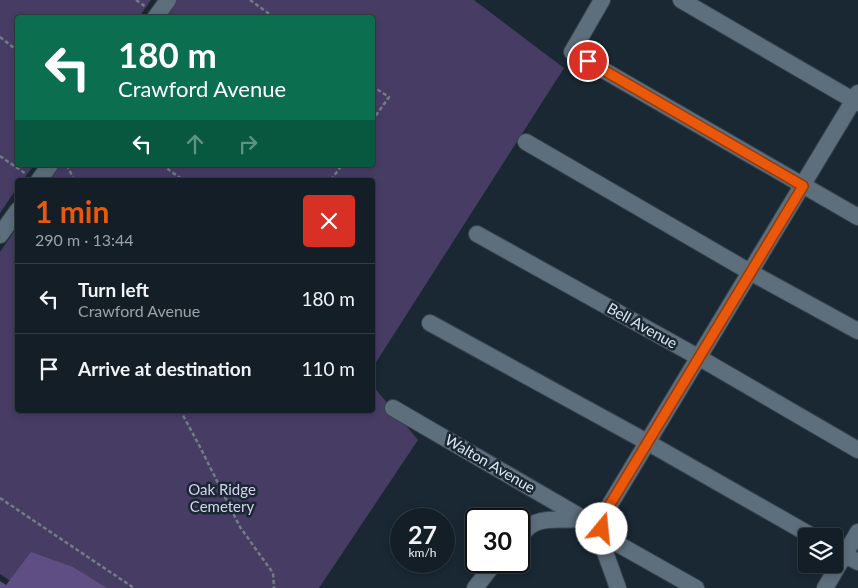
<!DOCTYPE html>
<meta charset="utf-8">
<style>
body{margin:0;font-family:Lato,sans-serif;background:#202b32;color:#f1f3f6;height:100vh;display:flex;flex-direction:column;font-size:19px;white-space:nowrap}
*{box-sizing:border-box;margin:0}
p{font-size:16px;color:#9da2a7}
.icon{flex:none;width:28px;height:28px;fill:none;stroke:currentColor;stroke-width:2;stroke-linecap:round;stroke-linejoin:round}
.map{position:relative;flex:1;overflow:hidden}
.drawer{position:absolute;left:15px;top:178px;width:360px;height:235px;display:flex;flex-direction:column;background:#131e26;border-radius:5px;box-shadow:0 2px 8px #0003,0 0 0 1px #323c43}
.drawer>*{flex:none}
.banner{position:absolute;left:15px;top:15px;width:360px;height:152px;border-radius:5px;box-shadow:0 2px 8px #0003,0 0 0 1px #323c43;background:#0b6e4f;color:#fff;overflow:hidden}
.buttons{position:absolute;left:798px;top:528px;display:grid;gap:10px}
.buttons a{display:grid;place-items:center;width:45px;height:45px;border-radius:5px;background:#131e26;box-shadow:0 2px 8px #0003,0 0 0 1px #323c43;font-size:25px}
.speed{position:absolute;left:390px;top:508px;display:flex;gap:10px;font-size:25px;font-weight:700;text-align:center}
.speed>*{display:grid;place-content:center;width:65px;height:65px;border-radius:50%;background:#131e26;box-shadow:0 2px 8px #0003,0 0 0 1px #323c43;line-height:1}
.speed small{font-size:12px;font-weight:400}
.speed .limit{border:2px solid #111;border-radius:8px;background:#fff;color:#111}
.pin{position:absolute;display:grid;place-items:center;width:42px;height:42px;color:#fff;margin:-21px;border:2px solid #fff;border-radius:50%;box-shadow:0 1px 5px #0007}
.me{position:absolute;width:55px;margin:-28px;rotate:17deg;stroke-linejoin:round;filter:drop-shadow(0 0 4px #0008)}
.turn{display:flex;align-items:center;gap:18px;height:105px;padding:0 20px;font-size:22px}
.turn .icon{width:65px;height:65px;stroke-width:2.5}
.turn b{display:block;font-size:35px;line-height:42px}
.lanes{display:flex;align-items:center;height:48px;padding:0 20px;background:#0003;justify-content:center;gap:25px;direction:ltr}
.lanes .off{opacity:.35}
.round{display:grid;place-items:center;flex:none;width:52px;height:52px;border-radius:5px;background:#202b32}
.head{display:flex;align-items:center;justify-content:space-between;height:85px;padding:0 20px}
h1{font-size:30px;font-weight:700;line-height:38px;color:#ea580c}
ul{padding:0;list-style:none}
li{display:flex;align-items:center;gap:15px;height:70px;padding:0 20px;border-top:1px solid #323c43}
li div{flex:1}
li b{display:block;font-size:19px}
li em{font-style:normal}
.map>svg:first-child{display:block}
.green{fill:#473c63}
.forest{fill:#5e4e84}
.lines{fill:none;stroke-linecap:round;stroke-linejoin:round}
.minor-casing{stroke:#38444e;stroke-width:18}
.path{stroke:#707d86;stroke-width:2.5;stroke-dasharray:4 2.5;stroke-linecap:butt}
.minor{stroke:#5d6e7c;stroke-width:16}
.route-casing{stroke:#983908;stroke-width:12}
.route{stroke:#ea580c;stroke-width:9}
.labels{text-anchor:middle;stroke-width:5;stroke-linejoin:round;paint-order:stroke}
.street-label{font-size:15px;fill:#dde7ef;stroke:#192833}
.park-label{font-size:15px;fill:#d9d1f3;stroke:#192833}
</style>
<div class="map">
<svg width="858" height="588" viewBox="0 0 858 588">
<rect width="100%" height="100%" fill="#192833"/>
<path class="green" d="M0 0H151L139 17 18 18V165H34L23 180H18L17 188 0 213Z
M174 0H474L564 68 373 367 372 180H50L60 165H372V18L162 17Z
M17 227 18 410H372L373 386 418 440 319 588H21L0 574V252Z"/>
<path class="forest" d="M31 552 73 567 107 588H0V581L6 585Z"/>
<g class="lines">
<defs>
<path id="minor" d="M602 0 572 52 858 217
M681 0 858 103
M155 18 168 0
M526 142 750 272 858 331
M39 180 50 165
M477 234 698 357 858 450
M0 235 18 210
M430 323 647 442 812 536
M393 408 586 520
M602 528 601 541 618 588
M602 535 696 588
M519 537C522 534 526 529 530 526 549 512 582 528 606 511L858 93
M834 549 858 562
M475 588 496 561
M825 588 858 532"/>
</defs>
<use href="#minor" class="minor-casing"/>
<path class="path" d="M136 0 146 7
M250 0 275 18
M0 37 18 51
M372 86 389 97 372 121
M0 156 26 174
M67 165 74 180
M162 165 183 180
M331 180 342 165
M180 410 198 443 240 527 273 573 274 588
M0 498 134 588"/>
<use href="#minor" class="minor"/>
</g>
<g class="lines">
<defs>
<path id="route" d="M588 61 803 186 606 511 602 529"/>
</defs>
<use href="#route" class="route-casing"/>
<use href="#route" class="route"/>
</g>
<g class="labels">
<g class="street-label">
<text transform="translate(642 326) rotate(29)" y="5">Bell Avenue</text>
<text transform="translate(490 464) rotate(30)" y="5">Walton Avenue</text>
</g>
<g class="park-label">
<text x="222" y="495">Oak Ridge<tspan x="222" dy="17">Cemetery</tspan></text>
</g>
</g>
</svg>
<div class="buttons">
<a><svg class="icon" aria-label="layers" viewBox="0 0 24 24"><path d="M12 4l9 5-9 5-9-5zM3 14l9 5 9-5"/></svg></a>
</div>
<div class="speed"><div>27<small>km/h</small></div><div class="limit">30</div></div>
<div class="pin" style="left:588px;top:61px;background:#d93025"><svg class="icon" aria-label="arrive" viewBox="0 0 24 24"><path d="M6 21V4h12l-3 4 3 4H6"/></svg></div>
<svg class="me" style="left:602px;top:529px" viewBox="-20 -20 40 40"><circle r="19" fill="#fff"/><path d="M0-13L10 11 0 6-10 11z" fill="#ea580c"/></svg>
<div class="banner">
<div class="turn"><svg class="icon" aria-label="left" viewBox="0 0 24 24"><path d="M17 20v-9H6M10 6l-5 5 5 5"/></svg><div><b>180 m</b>Crawford Avenue</div></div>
<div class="lanes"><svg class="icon" aria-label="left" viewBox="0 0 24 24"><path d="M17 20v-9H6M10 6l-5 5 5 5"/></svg><svg class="icon off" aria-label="ahead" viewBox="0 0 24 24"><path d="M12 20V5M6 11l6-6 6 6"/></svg><svg class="icon off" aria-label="right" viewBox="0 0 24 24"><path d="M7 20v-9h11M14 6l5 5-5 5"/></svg></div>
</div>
<section class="drawer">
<div class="head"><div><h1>1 min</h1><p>290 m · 13:44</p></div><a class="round" style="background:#d93025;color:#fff"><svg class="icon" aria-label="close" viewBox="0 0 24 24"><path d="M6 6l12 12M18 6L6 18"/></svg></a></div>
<ul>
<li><svg class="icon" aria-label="left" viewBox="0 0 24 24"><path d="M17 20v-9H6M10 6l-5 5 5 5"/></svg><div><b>Turn left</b><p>Crawford Avenue</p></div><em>180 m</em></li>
<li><svg class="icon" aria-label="arrive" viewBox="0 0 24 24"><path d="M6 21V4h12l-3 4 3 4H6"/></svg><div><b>Arrive at destination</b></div><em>110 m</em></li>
</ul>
</section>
</div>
